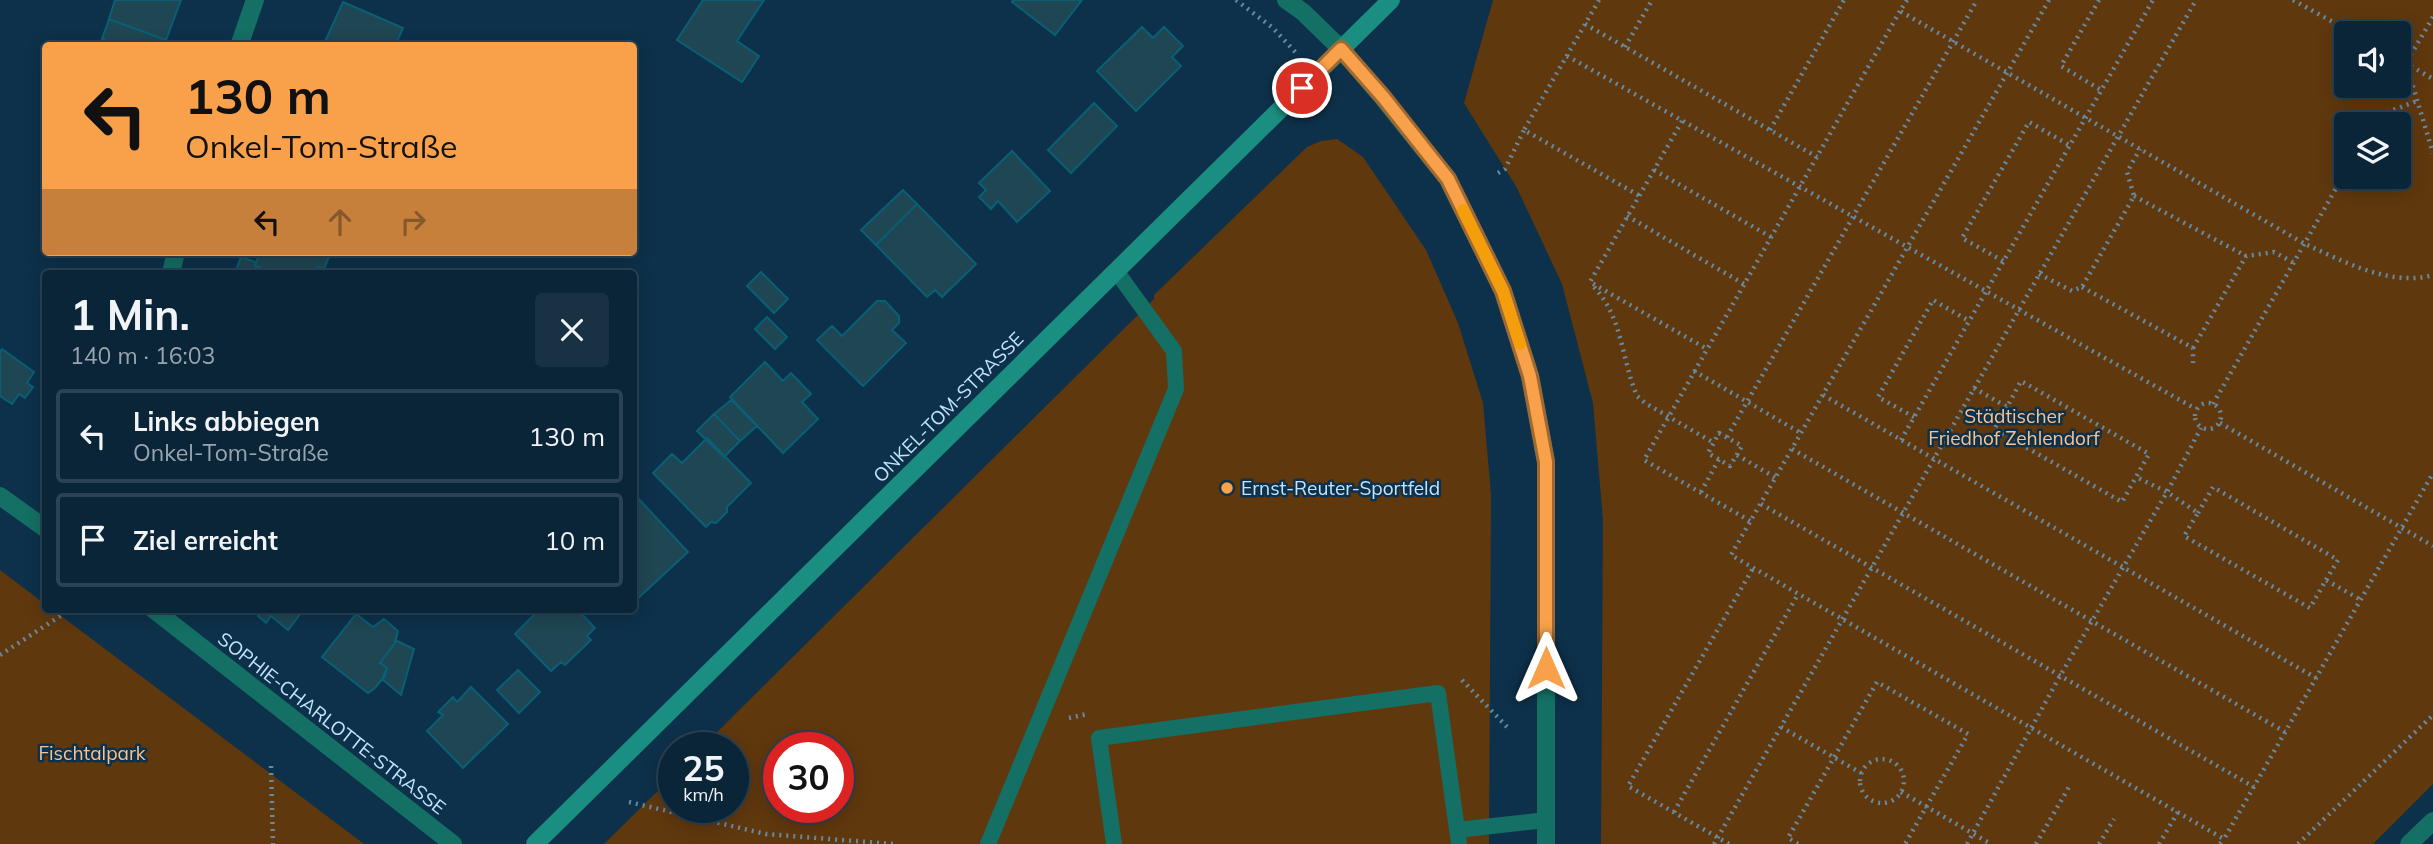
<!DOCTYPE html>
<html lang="de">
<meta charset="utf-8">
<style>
body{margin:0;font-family:Mulish,sans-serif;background:#183143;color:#f1f3f6;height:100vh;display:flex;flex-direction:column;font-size:26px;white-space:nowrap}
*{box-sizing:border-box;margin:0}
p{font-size:23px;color:#99a5ae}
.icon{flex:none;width:38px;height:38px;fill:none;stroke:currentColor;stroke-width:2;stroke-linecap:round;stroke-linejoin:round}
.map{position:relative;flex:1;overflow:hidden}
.panel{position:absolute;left:42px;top:270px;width:595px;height:343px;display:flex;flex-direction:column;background:#0a2538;border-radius:7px;box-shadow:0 4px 18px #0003,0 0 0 2px #2a4253}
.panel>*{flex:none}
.guide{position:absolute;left:42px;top:42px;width:595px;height:214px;border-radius:7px;box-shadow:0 4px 18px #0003,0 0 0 2px #2a4253;background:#f8a14a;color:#111;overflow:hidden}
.fabs{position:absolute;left:2334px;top:21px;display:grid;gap:14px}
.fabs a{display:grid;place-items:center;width:77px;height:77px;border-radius:7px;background:#0a2538;box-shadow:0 4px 18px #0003,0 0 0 2px #2a4253;font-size:35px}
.speed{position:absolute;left:658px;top:732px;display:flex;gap:14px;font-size:35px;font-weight:700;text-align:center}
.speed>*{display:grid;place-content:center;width:91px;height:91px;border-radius:50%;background:#0a2538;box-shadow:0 4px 18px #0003,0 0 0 2px #2a4253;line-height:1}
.speed small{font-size:18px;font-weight:400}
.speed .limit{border:10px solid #d22;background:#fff;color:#111}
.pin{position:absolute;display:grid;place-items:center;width:60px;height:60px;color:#fff;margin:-30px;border:4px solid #fff;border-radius:50%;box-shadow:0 2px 7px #0007}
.me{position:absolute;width:77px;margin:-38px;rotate:0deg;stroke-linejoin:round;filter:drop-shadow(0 0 5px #0008)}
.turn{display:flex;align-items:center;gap:24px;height:147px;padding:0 28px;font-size:32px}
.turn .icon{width:91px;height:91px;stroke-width:2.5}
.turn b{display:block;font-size:49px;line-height:60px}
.lanes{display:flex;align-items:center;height:66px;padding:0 28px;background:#0003;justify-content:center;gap:35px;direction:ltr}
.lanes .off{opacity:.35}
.round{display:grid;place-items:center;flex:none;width:74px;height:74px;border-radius:7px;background:#183143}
.headline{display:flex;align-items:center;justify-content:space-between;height:119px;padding:0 28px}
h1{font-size:42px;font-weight:700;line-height:52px}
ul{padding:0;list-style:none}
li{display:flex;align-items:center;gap:21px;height:94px;margin:0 14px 10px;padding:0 14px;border:4px solid #2a4253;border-radius:7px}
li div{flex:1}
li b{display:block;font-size:26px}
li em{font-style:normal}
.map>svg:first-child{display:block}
.green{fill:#60380e;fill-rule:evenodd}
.building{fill:#1f4653;stroke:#095f76;stroke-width:2}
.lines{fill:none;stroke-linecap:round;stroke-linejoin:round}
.path{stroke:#678aa3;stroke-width:4.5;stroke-dasharray:2 5;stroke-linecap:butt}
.service{stroke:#146f64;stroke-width:16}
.minor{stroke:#146f64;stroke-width:18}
.secondary{stroke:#1a8e80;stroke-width:18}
.route-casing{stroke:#a16930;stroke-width:18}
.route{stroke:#f8a14a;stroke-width:12}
.slow{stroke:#f59e0b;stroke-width:12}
.poi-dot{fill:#f8a14a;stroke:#0d314a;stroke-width:2.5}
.labels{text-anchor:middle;stroke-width:5;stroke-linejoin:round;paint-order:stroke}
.street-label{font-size:19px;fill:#c2e3fd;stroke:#0d314a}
.park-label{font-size:19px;fill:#fac290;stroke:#0d314a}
.poi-label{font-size:19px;fill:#c2e3fd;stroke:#0d314a;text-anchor:start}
</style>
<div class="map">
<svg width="2433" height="844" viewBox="0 0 2433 844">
<rect width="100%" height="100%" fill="#0d314a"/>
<path class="green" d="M1493 0H2433V784L2373 844H1601L1603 520 1593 403 1562 284 1517 188 1464 103ZM2399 33V86H2347V33ZM2399 124V177H2347V124Z
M1337 139 1363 157 1426 250 1458 323 1483 403 1491 495 1489 844H604L674 775V807H733V747H702L1154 299V295L1307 147 1321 141ZM779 747H838V807H779Z
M0 570 45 604 46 609H52L364 844H0Z"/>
<path class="building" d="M115 0H181L166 40 109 19Z
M703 0H764L737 41 759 56 742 82 677 40Z
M1013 0H1082L1055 35 1012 2Z
M343 2 403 28 395 46H323Z
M109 19 166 40 165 46H119L102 39Z
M1142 27 1153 38 1164 27 1183 46 1172 57 1181 66 1136 111 1097 71Z
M1094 103 1117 126 1071 173 1048 150Z
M1012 151 1050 191 1017 222 998 201 991 209 979 197 986 190 979 183Z
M903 190 917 204 876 245 861 230Z
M917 204 976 264 942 297 935 290 927 297 876 245Z
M260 252H331L324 269 317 267 315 273H274L255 266Z
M241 257 256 262 255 266 274 273H235Z
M761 272 788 299 774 313 747 286Z
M877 301H885L899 316V323L892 330 906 343 863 386 817 340 832 326 842 336Z
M767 317 787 337 775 349 755 329Z
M2 349 34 372 27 383 33 387 25 398 19 394 12 404 0 396V352Z
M765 362 783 381 791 373 811 394 802 402 818 419 783 453 730 397Z
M731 400 757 426 740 441 714 414Z
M714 414 740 441 724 457 697 431Z
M707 438 751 483 727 507V512L716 523 711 522 706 527 653 473 672 454 682 463Z
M637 497 688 552 635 601 634 599V500Z
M261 609H304L288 630 271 616 266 623 258 616Z
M540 609H577L595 628 587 636 591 640 565 665 561 662 551 671 515 634Z
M356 614 373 627 384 619 398 631 395 643 380 663 387 668 385 676 374 689 368 693 322 657Z
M395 640 414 649 401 695 382 679 387 668 380 663 395 643Z
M518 670 540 692 519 713 497 690Z
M471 687 508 724 463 768 427 731 443 715 438 712 453 697 457 702Z"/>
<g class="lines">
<path class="path" d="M1236 0 1273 28 1298 55
M1599 0 1524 130 1640 196
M1907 0 1900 11 2305 244C2343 261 2390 287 2433 275
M2049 0 1731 555 2224 839 2433 473
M2099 0 2061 66 2101 90
M2293 0 2353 33
M2433 17 2406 63 2433 153
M1585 24 1817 157
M1625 47 1652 0
M1567 56 2196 409
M2399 59 2433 79
M1682 121 1590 282 1707 349
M2371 124 2375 117 2417 101
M1770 130 1844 0
M1654 170 1771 237
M1498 173 1505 169 1524 130
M2134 196 2246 256
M1627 216 1744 284
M2003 261 1962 238 2029 122 2069 145
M2039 274 2072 291 2082 287 2134 196 2127 172 2140 149
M1594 287C1623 318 1621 358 1637 396L1645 403 1714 443
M2082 287 2193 348V363
M2193 348 2246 256 2274 252 2294 263
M1694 371 1801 433
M1974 388 2007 407 2021 381 2149 454 2136 477 2167 492 2198 513 2184 536 2310 608 2326 580 2361 600
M1823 395 2316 678
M2195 416a13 13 0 1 1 26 0a13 13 0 1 1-26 0Z
M2213 404 2347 169
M2007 407 1994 429 2122 502 2136 477
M1914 417 1878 397 1933 300 1969 321
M2220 423 2433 546
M1719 433 1742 446 1730 466 1708 453Z
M1727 437 1977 0
M1901 440 2153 0
M1792 449 2285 732
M1737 455 1776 478
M1701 492 1719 459
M1761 504 2254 787
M2198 513 2213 487 2338 560 2326 580
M1750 521 1644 460 1900 11
M0 655 68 611
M1462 680 1509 729
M1069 718 1087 714
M1781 727 1861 773
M1860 781a22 22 0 1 1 44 0a22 22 0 1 1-44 0Z
M271 766 273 844
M1901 792 1991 844
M629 802 766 834 893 844
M1674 812 1798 594
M1714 844 2196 0
M1729 844 1628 786 1753 568
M1798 844 1788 838 1877 682 1968 734 1905 844
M1967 844 2060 676 2167 492 2201 428
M2036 844 2069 787
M2099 844 2114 819
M2159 844 2178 812
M2220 844 2224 839
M2298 844 2433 715"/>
<path class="service" d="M1457 830 1546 820
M988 844 1176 389 1174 351 1116 271
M1114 844 1099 738 1438 693 1459 844"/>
<path class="minor" d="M1286 0 1303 12 1341 49 1383 98 1448 179 1503 291 1530 376 1546 462V844
M239 46 255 0
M171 273 176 252
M0 496 46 529
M153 609 453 844
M2409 844 2433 821"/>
<path class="secondary" d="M535 844 1391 0"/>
</g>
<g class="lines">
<defs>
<path id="route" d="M1302 88 1341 49 1384 98 1448 179 1503 291 1530 376 1546 462V668"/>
</defs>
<use href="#route" class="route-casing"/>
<use href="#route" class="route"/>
<path class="slow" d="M1463 210 1503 291 1520 344"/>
</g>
<circle class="poi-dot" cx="1227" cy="488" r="7"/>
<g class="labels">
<g class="street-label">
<text transform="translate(948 407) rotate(-45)" y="7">ONKEL-TOM-STRASSE</text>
<text transform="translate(332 723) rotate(38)" y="7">SOPHIE-CHARLOTTE-STRASSE</text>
</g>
<g class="park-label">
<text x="2014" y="423">Städtischer<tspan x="2014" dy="22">Friedhof Zehlendorf</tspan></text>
<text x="92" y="760">Fischtalpark</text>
</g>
<g class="poi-label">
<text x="1241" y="495">Ernst-Reuter-Sportfeld</text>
</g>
</g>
</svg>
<div class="fabs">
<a><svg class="icon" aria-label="sound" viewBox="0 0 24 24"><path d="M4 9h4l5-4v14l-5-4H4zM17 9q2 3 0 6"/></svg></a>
<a><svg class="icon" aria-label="layers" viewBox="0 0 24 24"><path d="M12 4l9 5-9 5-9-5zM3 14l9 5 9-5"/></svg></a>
</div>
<div class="speed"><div>25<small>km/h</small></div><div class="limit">30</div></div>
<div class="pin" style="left:1302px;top:88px;background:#d93025"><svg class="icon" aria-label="arrive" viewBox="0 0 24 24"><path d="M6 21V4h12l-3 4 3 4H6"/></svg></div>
<svg class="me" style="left:1546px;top:668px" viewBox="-20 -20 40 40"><path d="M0-17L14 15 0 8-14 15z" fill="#f8a14a" stroke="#fff" stroke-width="4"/></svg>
<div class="guide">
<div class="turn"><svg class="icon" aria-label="left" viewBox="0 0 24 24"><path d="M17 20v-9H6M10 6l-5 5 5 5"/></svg><div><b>130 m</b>Onkel-Tom-Straße</div></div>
<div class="lanes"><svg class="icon" aria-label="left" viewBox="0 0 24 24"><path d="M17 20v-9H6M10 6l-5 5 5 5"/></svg><svg class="icon off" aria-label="ahead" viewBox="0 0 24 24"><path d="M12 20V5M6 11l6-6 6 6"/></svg><svg class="icon off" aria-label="right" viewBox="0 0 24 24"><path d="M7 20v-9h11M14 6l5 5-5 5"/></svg></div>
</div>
<section class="panel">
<div class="headline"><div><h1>1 Min.</h1><p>140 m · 16:03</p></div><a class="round"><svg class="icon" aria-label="close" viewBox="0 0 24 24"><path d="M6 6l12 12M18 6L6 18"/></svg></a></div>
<ul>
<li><svg class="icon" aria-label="left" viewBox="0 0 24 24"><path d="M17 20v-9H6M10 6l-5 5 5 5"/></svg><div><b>Links abbiegen</b><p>Onkel-Tom-Straße</p></div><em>130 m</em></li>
<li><svg class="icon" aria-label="arrive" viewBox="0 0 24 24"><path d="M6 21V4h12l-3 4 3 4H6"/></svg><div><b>Ziel erreicht</b></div><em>10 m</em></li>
</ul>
</section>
</div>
